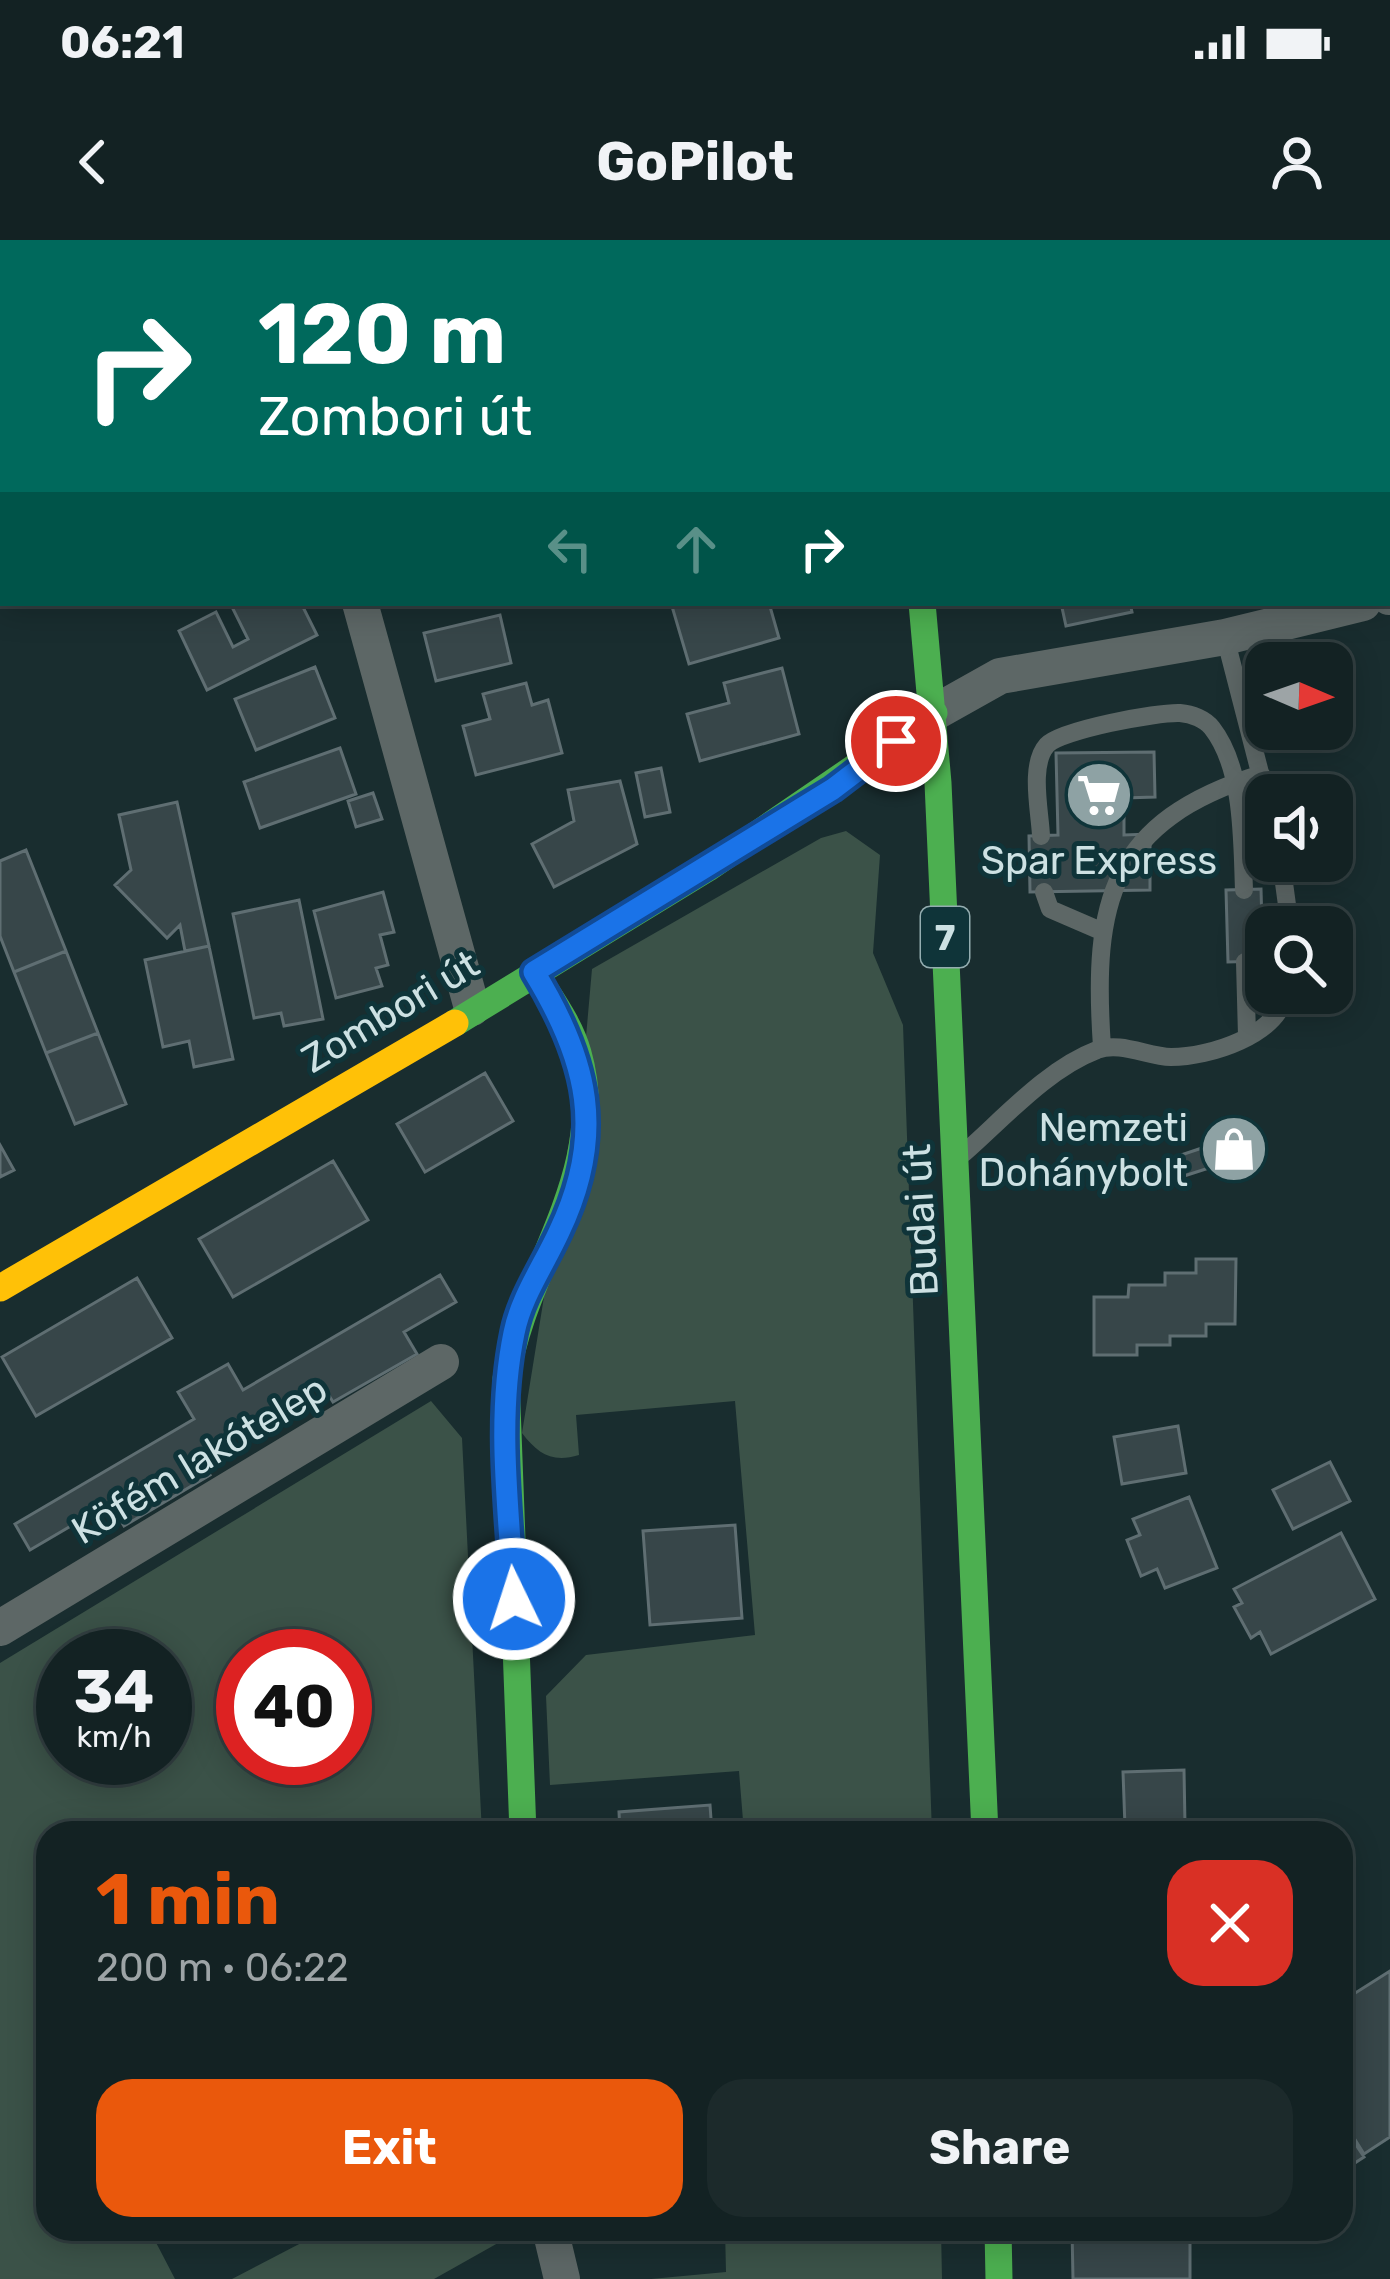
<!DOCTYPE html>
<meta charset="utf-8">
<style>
body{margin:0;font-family:Rubik,sans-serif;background:#1c2a2b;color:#f1f3f6;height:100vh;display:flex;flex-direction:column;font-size:45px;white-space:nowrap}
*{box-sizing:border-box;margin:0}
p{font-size:39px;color:#9da4a6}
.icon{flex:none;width:66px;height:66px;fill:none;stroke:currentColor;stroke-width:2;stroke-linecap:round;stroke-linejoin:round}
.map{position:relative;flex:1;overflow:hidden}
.details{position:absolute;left:36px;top:1581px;width:1317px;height:420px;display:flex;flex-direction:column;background:#132223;border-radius:36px;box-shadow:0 6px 30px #0003,0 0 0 3px #323f41}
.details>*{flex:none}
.top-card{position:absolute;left:0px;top:0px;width:1392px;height:366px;box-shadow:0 6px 30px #0003,0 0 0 3px #323f41;background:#00695c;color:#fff;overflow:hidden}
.needle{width:78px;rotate:92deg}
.controls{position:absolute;left:1245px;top:402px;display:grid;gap:24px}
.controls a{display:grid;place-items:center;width:108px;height:108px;border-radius:24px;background:#132223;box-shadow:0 6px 30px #0003,0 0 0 3px #323f41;font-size:60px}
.speed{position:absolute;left:36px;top:1389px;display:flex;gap:24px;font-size:60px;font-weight:700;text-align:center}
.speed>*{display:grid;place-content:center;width:156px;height:156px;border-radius:50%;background:#132223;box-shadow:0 6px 30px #0003,0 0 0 3px #323f41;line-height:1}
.speed small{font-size:30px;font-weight:400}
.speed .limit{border:18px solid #d22;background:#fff;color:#111}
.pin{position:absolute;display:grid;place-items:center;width:102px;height:102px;color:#fff;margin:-51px;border:6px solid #fff;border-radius:50%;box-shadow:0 3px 12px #0007}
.me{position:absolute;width:132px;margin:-66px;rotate:356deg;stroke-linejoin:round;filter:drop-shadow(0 0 9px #0008)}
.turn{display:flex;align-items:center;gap:42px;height:252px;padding:0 60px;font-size:54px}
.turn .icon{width:156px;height:156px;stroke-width:2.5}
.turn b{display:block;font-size:84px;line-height:102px}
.lanes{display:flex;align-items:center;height:114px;padding:0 60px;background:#0003;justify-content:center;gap:60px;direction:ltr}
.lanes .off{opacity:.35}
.round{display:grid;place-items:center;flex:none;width:126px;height:126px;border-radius:36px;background:#1c2a2b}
.summary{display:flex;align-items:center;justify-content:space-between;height:204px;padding:0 60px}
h1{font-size:72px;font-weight:700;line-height:90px;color:#ea580c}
.action{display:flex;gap:24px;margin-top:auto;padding:24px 60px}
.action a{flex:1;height:138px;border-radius:36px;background:#ea580c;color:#fff;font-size:48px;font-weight:700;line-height:138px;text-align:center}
.action a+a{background:#1c2a2b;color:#f1f3f6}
.status{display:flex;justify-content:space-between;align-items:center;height:84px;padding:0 60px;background:#132223;direction:ltr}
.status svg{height:33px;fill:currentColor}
header{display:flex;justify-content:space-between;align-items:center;height:156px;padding:0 60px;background:#132223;font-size:54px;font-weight:700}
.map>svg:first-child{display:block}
.green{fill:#3b5248;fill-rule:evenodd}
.building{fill:#374649;stroke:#5f6e72;stroke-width:3}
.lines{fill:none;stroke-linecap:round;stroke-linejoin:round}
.lane{stroke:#5d6766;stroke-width:18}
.street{stroke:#5d6766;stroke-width:36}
.fast{stroke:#4caf50;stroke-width:27}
.slow{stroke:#ffc107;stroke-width:27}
.route-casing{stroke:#114b97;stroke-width:30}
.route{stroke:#1a73e8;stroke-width:21}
.labels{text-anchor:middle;stroke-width:10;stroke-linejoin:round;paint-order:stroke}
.shield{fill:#0f3439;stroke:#94adb0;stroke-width:3}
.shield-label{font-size:36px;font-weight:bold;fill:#cde1e3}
.poi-label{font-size:39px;fill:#cde1e3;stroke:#0f3439}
.street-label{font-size:39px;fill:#cde1e3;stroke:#0f3439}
</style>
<div class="status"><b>06:21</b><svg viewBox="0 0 49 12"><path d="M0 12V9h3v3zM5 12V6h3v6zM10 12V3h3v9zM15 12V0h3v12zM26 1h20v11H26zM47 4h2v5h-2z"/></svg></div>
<header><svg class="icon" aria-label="back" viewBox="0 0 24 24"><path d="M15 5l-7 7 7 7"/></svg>GoPilot<svg class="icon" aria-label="person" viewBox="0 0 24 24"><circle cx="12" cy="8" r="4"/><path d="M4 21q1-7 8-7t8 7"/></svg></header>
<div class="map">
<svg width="1390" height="2039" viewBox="0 0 1390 2039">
<rect width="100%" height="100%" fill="#192d2f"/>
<path class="green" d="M846 591 880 615 873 713 903 785 932 1593H744L739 1531 550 1545 546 1456 586 1415 755 1395 735 1161 576 1175 579 1215C552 1223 538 1214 522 1193L586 797 592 729 821 598Z
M431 1161 462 1198 482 1593H48V1989H149L175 2039H0V1423ZM63 1416H165V1518H63ZM243 1416H345V1518H243Z
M328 1989H523L434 2039H232Z
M725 1989H941L942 2039H651L726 2032Z"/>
<path class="building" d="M692 0H778L779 3H693Z
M240 363H301L317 395 207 450 179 391 216 372 233 407 248 399 232 367Z
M671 363H769L779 398 689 424Z
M1061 363H1130L1132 372 1066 386Z
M500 375 511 423 436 441 424 393Z
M315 427 335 478 256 510 235 459Z
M782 428 799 494 700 521 687 474 729 463 724 443Z
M526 443 532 465 548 460 562 513 476 535 463 486 490 479 483 454Z
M340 508 356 554 260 588 244 542Z
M1154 512 1155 557 1124 558V595L1150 594V650L1030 652 1029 596 1058 595 1056 513Z
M661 528 670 572 645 577 636 533Z
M620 541 637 604 554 647 532 604 574 581 568 550Z
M373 553 382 579 356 587 348 561Z
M177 562 209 706 185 711 180 685 167 698 115 645 131 630 119 575Z
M26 610 66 711 14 732 0 696V621Z
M1261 649 1263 721 1228 722 1226 650Z
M383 652 394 692 380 695 388 725 376 728 382 746 336 758 314 671Z
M299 660 323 779 284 786 281 773 254 778 233 674Z
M209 706 233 819 194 827 189 801 163 807 145 720Z
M66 711 98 793 46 813 14 732Z
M98 793 126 864 75 884 46 813Z
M485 833 513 881 425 932 397 884Z
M1243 896 1249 914 1225 923 1219 905Z
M0 905 14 930 0 937Z
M1205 907 1212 927 1184 936 1178 916Z
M333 921 368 980 233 1057 199 999Z
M1196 1019H1236L1235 1084H1206V1096H1170V1105H1137V1115H1094V1057H1128L1129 1045H1165V1033H1196Z
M440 1035 456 1062 404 1092 417 1114 333 1162 320 1141 196 1213 210 1235 124 1286 110 1263 30 1310 15 1284 194 1179 178 1152 228 1124 243 1150Z
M137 1038 172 1098 36 1176 2 1117Z
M1178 1186 1186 1233 1122 1244 1114 1197Z
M1330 1222 1350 1261 1293 1289 1273 1250Z
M1189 1257 1217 1328 1165 1348 1157 1329 1141 1336 1127 1300 1140 1295 1133 1279Z
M735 1285 742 1378 650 1385 643 1291Z
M1341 1293 1375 1359 1271 1414 1260 1392 1251 1398 1234 1367 1242 1363 1234 1349Z
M1184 1530 1185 1585 1125 1587 1123 1532Z
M710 1565 712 1593H620L619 1572Z
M1390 1731V1897L1364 1914 1341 1877V1762Z
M1341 1882 1364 1917 1341 1932Z
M1072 1989H1190V2039H1073Z"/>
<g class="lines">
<path class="lane" d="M1225 397 1266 556
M1041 596C1040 571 1029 525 1047 505 1061 490 1157 472 1180 473 1192 474 1205 479 1212 488 1244 529 1242 601 1244 650
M1281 621 1290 687
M1044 652 1050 669 1101 691
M1245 722 1247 796
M1102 807C1092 662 1110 581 1261 534
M964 913C1004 878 1047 829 1097 810 1119 801 1147 816 1171 817 1209 817 1278 796 1286 753"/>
<path class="street" d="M196 0 197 3
M1285 0 1286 3
M1389 357 1390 356
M360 363 472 768
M934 473 1000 436 1225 397 1363 363
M0 1388 441 1122
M550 1989 562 2039"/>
<path class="fast" d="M875 0V3
M922 363 938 543 985 1593
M455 783 708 628 934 473
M523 1593 506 1139C523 1027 612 931 578 813 570 784 550 758 534 732
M998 1989 999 2039"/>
<path class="slow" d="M0 1048 455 783"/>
</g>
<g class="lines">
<defs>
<path id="route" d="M514 1359C509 1271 496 1180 514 1093 521 1057 544 1025 559 992 606 894 588 820 534 732L833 549 896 501"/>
</defs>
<use href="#route" class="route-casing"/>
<use href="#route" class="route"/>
</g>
<defs>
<symbol id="supermarket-disc" viewBox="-11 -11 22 22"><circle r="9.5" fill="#8ea2a4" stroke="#0f3439"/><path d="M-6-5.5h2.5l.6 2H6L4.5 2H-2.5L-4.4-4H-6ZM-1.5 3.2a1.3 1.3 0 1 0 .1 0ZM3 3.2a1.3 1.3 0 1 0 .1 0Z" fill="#fff"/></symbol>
<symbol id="shop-disc" viewBox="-11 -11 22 22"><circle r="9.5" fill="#8ea2a4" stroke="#0f3439"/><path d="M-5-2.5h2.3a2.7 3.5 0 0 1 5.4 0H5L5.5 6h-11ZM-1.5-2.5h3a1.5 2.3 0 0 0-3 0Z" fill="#fff"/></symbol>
</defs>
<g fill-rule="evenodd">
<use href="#supermarket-disc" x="1061" y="517" width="76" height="76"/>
<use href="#shop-disc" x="1196" y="871" width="76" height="76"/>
</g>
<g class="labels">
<rect class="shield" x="921" y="667" width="48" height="60" rx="9"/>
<g class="shield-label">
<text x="945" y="710">7</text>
</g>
<g class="poi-label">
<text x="1099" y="634">Spar Express</text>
<text x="1188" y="901" text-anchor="end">Nemzeti<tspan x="1188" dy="45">Dohánybolt</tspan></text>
</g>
<g class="street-label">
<text transform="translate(390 771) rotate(-31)" y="14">Zombori út</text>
<text transform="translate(920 980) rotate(-93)" y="14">Budai út</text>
<text transform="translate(199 1219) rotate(-31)" y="14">Köfém lakótelep</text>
</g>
</g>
</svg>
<div class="controls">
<a><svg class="needle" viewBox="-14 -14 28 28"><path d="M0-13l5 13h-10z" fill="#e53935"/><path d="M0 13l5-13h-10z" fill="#9da4a6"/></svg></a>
<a><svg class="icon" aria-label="sound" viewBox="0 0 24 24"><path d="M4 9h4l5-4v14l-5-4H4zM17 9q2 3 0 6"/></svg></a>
<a><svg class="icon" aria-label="search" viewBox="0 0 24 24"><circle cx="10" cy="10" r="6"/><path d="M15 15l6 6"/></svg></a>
</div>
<div class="speed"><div>34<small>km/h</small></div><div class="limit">40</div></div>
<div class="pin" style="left:896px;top:501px;background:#d93025"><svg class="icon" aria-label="arrive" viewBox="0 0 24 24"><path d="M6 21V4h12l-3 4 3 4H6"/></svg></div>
<svg class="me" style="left:514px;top:1359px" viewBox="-20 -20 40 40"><circle r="17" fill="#1a73e8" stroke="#fff" stroke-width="3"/><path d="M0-11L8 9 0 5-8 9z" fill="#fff"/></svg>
<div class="top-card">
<div class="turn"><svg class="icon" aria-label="right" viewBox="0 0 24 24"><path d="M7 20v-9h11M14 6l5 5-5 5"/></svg><div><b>120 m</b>Zombori út</div></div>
<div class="lanes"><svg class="icon off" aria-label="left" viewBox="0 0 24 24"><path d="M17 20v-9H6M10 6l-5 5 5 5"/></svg><svg class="icon off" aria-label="ahead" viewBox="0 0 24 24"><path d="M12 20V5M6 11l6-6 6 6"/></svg><svg class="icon" aria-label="right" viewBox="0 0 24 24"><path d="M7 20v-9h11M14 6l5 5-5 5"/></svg></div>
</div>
<section class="details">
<div class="summary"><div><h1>1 min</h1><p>200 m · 06:22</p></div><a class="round" style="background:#d93025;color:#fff"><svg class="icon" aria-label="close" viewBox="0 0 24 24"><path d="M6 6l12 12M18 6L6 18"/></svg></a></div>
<div class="action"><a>Exit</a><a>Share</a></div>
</section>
</div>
